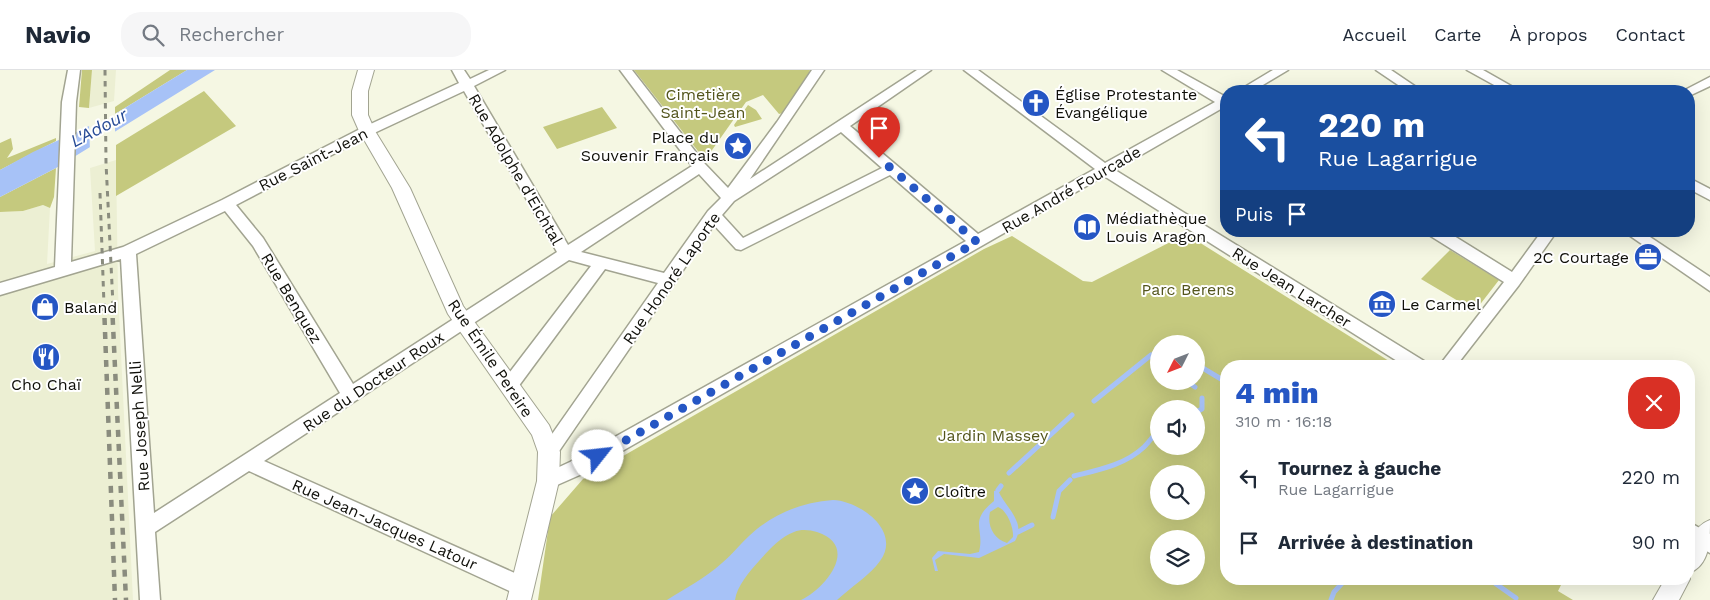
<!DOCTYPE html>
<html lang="fr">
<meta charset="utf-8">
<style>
body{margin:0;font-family:"Work Sans",sans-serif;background:#f6f6f7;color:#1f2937;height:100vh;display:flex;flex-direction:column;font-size:19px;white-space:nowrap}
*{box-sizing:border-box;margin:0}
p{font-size:16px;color:#747a83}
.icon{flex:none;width:28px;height:28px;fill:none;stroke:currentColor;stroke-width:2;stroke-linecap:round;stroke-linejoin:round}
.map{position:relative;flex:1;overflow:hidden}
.drawer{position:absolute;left:1220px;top:290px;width:475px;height:225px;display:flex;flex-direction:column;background:#fff;border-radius:20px;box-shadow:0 5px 20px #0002}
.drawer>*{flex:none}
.guide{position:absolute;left:1220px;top:15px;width:475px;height:152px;border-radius:20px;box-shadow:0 5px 20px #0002;background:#1a4fa0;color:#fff;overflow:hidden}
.needle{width:32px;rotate:228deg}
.tools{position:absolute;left:1150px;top:265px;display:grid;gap:10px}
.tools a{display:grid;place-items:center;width:55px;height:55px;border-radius:50%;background:#fff;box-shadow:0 5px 20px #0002;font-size:25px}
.pin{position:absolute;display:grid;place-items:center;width:42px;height:42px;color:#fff;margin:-51px -21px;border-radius:50% 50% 50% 0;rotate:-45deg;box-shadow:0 0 5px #0007}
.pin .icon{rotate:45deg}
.me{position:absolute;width:55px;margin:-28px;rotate:61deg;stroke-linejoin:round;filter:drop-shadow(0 0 4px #0008)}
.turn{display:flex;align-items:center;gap:18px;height:105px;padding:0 15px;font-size:22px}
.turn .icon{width:65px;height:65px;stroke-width:2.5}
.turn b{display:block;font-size:35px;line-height:42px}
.then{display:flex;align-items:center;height:48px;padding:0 15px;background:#0003;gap:10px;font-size:19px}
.round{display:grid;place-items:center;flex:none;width:52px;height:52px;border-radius:20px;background:#f6f6f7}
.overview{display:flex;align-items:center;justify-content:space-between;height:85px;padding:0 15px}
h1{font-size:30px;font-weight:800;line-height:38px;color:#2556c4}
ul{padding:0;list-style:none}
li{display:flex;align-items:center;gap:15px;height:65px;padding:0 15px}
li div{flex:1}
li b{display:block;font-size:19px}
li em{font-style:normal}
header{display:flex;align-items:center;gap:30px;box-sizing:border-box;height:70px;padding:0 25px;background:#fff;border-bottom:1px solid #e0e1e3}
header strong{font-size:24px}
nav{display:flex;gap:28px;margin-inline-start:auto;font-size:18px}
.search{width:350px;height:45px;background:#f6f6f7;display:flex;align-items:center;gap:12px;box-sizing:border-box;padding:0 18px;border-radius:20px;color:#747a83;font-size:19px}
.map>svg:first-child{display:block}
.built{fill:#ecefd3}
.green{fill:#c5c97e;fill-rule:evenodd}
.water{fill:#a7c2f7;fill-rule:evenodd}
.pier{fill:#f5f7e3}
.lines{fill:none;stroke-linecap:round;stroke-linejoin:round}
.stream{stroke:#a7c2f7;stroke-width:5}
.minor-casing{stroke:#a2a491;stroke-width:3}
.major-casing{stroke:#a2a491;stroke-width:2}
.minor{fill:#fff;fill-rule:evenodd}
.major{fill:#fff;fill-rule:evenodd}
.rail-far1{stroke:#8a8c7e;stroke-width:3;stroke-dasharray:5.5 5.5;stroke-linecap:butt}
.rail{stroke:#8a8c7e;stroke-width:4.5;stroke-dasharray:7 7;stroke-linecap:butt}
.route{stroke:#2556c4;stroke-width:9;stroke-dasharray:0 16.2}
.labels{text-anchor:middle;stroke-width:4;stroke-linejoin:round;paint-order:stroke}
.park-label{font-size:16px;fill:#53551c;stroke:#fff}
.poi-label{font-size:16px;fill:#0f0f09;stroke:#fff;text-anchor:start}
.street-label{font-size:16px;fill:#0f0f09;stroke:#fff}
.water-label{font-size:18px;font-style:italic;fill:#284c97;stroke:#fff}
</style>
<header>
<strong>Navio</strong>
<div class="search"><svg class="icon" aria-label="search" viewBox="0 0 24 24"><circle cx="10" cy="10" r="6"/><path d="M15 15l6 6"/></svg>Rechercher</div>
<nav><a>Accueil</a><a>Carte</a><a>À propos</a><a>Contact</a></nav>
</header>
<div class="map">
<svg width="1710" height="530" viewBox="0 0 1710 530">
<rect width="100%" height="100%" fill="#f5f7e3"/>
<path class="built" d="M92 0H116L114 31 89 38Z
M116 90 118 222 133 530H0V142L23 141 43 135 50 138 47 194 95 181 90 98Z"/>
<path class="green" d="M82 0H92L89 38 79 37Z
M170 0H187L115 44V37Z
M634 0H810L808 6 783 43 779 44 763 25 746 32 705 90Z
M204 21 236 56 116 126V75Z
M748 35 756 40 762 49 735 57 734 55Z
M602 37 617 58 557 79 543 57Z
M11 68 13 79 7 88 56 68V71L0 100V73Z
M56 98 54 127 50 138 43 135 23 141 0 142V127Z
M1186 164 1397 296H1226V509H1564L1558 521 1573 530H538L550 447 583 409 984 179 1012 166 1083 211 1092 212ZM1159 274H1196V311H1159ZM1159 339H1196V376H1159ZM1159 404H1196V441H1159ZM1159 469H1196V506H1159Z
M1450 180 1499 210 1475 241 1421 209Z"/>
<path class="water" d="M187 0H215L56 98 0 127V100L33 82 115 44Z
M998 420C1004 436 1027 452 1015 471L979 488 944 484 935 490 938 501H935L932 488 938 481 970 484 979 482C985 458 968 452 994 431V421ZM998 437C1007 440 1014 458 1013 467L1007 473C993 469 987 455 990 442Z
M833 430C860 431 902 461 880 491 871 504 850 518 837 530H801C826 518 860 476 817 462 810 460 801 459 794 462 780 467 769 480 759 491 749 502 737 516 735 530H667C686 518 705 508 722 493 732 485 740 474 749 466 772 444 802 432 833 430Z"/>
<path class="pier" d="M115 41V65L90 81 89 54Z"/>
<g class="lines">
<path class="stream" d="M1157 278 1159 276
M1150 286 1159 292
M1196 294 1226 312
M1186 311 1195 317
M1094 331 1151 285
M1196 342 1202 339V328
M1009 403 1072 345
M1074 406C1098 400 1125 395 1144 377 1149 372 1154 365 1159 359
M998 420 1001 416
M1053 447 1059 421 1070 410
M1018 462 1032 455
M1489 509 1516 528
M1331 530 1334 522 1346 509"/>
<defs>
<path id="minor" d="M68 0H80L76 32 71 192 123 177 222 130 362 58 459 13 452 0H464L470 9 489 0H505L474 16 568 175 692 96 620 0H632L705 94 728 118 777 52 812 0H824L750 109 917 0H931L850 56 978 164 1095 99 964 0H978L1105 93 1215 32 1162 0H1177L1226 27V36L1115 100 1424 291 1426 296H1405L1104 106 582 404 548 419 542 417 539 411 542 405 570 392 966 171 890 105 741 180 736 179 714 155 555 387 549 390 543 387 540 382 543 377 658 213 605 199 515 321 509 323 503 321 501 316 503 311 591 196 569 190 264 391 528 509 531 516 528 523 521 525 514 523 249 401 155 462 160 530H140L121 189 0 225V213L55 197 62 32ZM464 21 557 182 353 314 263 168 236 135 372 64ZM841 62 882 98 743 168 722 145 734 131ZM699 104 721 128 708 141 664 203 581 182ZM225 141 253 176 340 323 154 443 136 184Z
M1273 0H1288L1253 21H1238Z
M1376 0H1391L1422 21H1407Z
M1467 0H1483L1520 21H1505Z
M1710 7V16L1689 26V21H1683Z
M1689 108 1710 119V130L1689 119Z
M1427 161H1446L1512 202 1542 161H1557L1519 215 1456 296H1439L1504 212 1429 165Z
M1623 161H1641L1710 207V221Z
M1689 452 1710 464V483L1689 471Z"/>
<path id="major" d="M358 0H374L368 21V45L375 61 410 118 463 236 549 355 560 382 559 411 531 530H507L537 411 538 382 532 365 448 244 392 118 359 61 352 45V21Z
M1710 450C1710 471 1710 495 1689 503 1689 482 1687 459 1710 450Z
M1689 506 1690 509 1679 530H1653L1665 509H1689Z"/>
</defs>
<use href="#minor" class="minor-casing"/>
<use href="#major" class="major-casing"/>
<use href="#minor" class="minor"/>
<use href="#major" class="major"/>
<path class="rail-far1" d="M105 0 106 93 113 235
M100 123 104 235"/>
<path class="rail" d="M104 234 115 530
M112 234 126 530"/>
</g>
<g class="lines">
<path class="route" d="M598 386 977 172 879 88"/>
</g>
<defs>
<symbol id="church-disc" viewBox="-11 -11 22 22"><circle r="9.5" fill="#2556c4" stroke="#fff"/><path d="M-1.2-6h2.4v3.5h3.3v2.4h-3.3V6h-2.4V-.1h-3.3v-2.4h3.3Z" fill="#fff"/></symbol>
<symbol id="sight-disc" viewBox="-11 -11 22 22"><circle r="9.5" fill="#2556c4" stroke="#fff"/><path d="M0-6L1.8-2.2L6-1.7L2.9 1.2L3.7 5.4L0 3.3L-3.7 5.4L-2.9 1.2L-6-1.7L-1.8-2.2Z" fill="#fff"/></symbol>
<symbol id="library-disc" viewBox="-11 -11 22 22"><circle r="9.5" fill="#2556c4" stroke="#fff"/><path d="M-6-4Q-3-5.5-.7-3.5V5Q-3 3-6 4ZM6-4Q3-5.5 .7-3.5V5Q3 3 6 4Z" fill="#fff"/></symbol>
<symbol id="office-disc" viewBox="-11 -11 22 22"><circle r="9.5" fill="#2556c4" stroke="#fff"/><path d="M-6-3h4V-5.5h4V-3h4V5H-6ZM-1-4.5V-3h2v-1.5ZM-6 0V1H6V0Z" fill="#fff"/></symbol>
<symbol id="museum-disc" viewBox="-11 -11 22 22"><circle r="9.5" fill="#2556c4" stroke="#fff"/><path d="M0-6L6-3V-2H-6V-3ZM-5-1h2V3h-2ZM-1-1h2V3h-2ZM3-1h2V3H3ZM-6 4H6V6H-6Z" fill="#fff"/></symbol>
<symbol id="shop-disc" viewBox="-11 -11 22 22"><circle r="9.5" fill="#2556c4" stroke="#fff"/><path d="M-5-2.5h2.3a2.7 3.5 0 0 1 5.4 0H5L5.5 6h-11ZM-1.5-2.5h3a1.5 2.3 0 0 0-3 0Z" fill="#fff"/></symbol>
<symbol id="restaurant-disc" viewBox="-11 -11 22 22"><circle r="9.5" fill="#2556c4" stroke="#fff"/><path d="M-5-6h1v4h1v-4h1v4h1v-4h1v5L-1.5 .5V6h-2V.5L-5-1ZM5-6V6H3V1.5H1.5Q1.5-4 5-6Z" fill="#fff"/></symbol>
</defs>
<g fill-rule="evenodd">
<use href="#church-disc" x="1020" y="17" width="32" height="32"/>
<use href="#sight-disc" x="722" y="60" width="32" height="32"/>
<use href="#library-disc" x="1071" y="141" width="32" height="32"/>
<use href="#office-disc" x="1632" y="171" width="32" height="32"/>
<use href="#museum-disc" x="1366" y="218" width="32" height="32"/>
<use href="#shop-disc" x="29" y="221" width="32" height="32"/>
<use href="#restaurant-disc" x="30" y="271" width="32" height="32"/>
<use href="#sight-disc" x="899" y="405" width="32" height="32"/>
</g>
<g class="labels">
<g class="park-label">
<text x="703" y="30">Cimetière<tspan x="703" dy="18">Saint-Jean</tspan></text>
<text x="1188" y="225">Parc Berens</text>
<text x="993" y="371">Jardin Massey</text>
</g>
<g class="poi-label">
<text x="1055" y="30">Église Protestante<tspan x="1055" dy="18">Évangélique</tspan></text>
<text x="719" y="73" text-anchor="end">Place du<tspan x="719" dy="18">Souvenir Français</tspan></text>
<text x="1106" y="154">Médiathèque<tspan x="1106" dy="18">Louis Aragon</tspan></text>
<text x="1629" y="193" text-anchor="end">2C Courtage</text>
<text x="1401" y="240">Le Carmel</text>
<text x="64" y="243">Baland</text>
<text x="46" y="320" text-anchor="middle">Cho Chaï</text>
<text x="934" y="427">Cloître</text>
</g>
<g class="street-label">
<text transform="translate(313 89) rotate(-27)" y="6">Rue Saint-Jean</text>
<text transform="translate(516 99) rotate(60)" y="6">Rue Adolphe d'Eichtal</text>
<text transform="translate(1071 119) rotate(-30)" y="6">Rue André Fourcade</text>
<text transform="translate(671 208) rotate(-55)" y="6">Rue Honoré Laporte</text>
<text transform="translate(1292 217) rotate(32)" y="6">Rue Jean Larcher</text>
<text transform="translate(292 228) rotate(59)" y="6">Rue Benquez</text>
<text transform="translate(491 288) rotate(56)" y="6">Rue Émile Pereire</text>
<text transform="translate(373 311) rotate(-34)" y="6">Rue du Docteur Roux</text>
<text transform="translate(139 356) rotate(-94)" y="6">Rue Joseph Nelli</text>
<text transform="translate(385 454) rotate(24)" y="6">Rue Jean-Jacques Latour</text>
</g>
<g class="water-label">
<text transform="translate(99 58) rotate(-28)" y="6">L'Adour</text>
</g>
</g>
</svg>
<div class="tools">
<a><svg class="needle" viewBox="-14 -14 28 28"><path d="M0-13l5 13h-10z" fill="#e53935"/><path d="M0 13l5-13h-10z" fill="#747a83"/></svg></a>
<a><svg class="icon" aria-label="sound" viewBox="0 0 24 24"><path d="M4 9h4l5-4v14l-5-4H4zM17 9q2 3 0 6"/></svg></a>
<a><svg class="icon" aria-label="search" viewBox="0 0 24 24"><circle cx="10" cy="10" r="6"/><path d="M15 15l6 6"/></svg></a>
<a><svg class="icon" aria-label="layers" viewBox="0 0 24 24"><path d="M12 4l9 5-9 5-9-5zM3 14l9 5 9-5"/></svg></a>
</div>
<div class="pin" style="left:879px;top:88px;background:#d93025"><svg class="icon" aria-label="arrive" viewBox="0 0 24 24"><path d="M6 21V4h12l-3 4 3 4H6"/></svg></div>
<svg class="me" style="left:598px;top:386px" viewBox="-20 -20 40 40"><circle r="19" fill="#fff"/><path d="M0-13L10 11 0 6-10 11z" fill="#2556c4"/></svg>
<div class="guide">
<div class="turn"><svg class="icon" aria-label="left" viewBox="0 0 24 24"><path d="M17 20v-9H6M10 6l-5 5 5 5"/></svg><div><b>220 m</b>Rue Lagarrigue</div></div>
<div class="then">Puis<svg class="icon" aria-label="arrive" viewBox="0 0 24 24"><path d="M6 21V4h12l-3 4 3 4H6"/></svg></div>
</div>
<section class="drawer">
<div class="overview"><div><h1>4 min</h1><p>310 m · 16:18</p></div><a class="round" style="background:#d93025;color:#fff"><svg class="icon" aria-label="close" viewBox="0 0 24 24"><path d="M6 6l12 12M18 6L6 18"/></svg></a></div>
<ul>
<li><svg class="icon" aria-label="left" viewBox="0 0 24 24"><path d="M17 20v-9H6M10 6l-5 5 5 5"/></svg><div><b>Tournez à gauche</b><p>Rue Lagarrigue</p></div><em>220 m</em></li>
<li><svg class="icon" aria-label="arrive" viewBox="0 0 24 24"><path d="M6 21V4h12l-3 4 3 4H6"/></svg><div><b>Arrivée à destination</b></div><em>90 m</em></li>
</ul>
</section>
</div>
